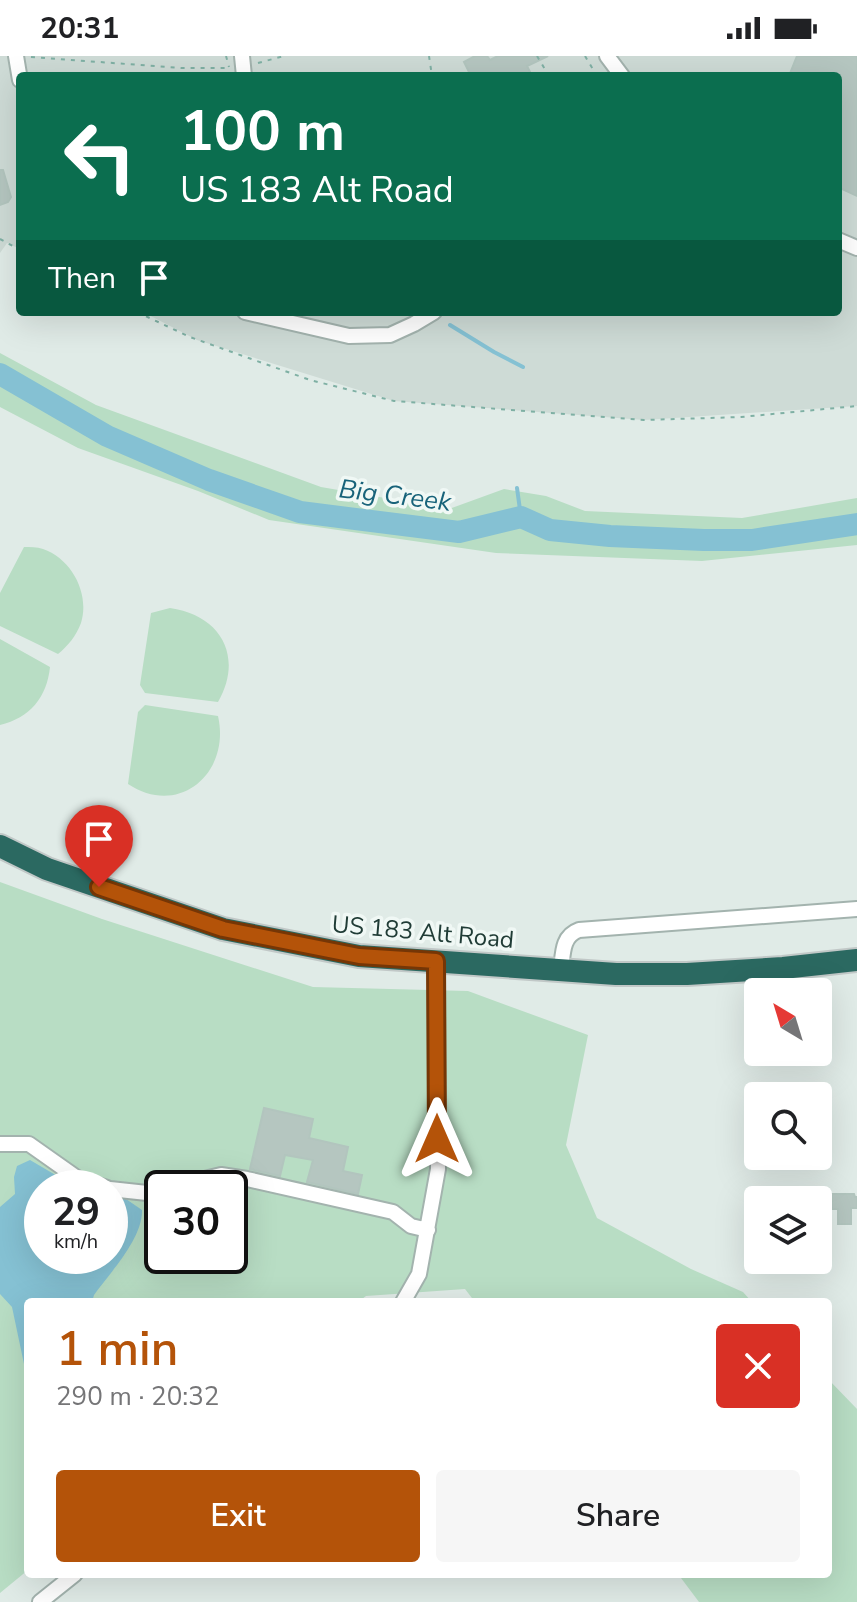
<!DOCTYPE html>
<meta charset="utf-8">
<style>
body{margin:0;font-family:"Nunito Sans",sans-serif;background:#f6f6f6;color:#202124;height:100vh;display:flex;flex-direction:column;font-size:30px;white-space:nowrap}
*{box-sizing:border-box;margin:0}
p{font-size:26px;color:#757577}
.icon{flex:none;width:44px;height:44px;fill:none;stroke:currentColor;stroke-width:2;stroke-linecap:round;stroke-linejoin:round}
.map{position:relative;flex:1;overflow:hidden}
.side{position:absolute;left:24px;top:1242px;width:808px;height:280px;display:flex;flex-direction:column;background:#fff;border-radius:8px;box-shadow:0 8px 32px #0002}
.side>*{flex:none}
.hud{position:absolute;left:16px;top:16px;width:826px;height:244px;border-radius:8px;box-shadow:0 8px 32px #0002;background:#0b6e4f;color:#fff;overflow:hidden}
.needle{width:52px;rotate:322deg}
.fabs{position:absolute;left:744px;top:922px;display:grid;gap:16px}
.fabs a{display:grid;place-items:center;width:88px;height:88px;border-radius:8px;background:#fff;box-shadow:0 8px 32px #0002;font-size:40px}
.speed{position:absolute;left:24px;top:1114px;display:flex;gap:16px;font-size:40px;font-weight:700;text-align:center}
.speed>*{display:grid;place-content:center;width:104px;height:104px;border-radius:50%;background:#fff;box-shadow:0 8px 32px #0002;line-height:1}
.speed small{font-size:20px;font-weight:400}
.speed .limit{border:4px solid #111;border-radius:12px;background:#fff;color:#111}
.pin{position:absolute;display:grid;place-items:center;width:68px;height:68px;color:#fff;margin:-82px -34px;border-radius:50% 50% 50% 0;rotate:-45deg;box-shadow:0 0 8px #0007}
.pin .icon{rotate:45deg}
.me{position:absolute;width:88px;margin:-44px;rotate:0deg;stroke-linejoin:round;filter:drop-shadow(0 0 6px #0008)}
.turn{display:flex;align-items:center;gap:28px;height:168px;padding:0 32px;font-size:36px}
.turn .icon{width:104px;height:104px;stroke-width:2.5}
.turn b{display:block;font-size:56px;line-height:68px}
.then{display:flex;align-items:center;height:76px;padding:0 32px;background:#0003;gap:16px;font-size:30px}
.round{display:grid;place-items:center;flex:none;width:84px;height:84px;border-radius:8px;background:#f6f6f6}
.summary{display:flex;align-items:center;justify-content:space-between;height:136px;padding:0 32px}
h1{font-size:48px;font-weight:600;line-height:60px;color:#b45309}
.cta{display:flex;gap:16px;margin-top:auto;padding:16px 32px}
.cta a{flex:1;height:92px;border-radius:8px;background:#b45309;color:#fff;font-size:32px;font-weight:600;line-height:92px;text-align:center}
.cta a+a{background:#f6f6f6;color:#202124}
.status{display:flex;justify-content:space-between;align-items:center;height:56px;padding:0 40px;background:#fff;direction:ltr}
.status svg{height:22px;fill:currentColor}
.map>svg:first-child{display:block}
.built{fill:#cedbd6}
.green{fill:#b8ddc4;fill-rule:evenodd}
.water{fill:#85c1d3}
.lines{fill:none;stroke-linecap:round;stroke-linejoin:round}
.stream{stroke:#85c1d3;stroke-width:4}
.river{stroke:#85c1d3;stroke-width:22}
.building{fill:#b5c6c0;stroke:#b2c5be;stroke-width:2}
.minor-casing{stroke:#a3b3ae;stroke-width:18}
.highway-casing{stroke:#c1c8c7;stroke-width:26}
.path{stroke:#7fb0a4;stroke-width:2;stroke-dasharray:4 6;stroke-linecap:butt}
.minor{stroke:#fff;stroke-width:14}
.highway{stroke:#2b6961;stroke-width:22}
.route-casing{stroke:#753606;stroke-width:20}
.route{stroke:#b45309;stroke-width:14}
.labels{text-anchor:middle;stroke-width:7;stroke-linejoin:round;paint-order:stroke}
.street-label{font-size:24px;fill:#203c36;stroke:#f0f8f5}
.water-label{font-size:26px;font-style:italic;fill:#18637a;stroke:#f0f8f5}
</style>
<div class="status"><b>20:31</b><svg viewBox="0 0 49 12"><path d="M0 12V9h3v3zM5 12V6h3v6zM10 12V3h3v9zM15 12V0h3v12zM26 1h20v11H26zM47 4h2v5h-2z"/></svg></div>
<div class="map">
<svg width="857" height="1546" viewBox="0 0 857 1546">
<rect width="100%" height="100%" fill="#e0ebe7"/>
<path class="built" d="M0 0H857V350L644 364 394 345 197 284 143 256H838V20H20V193L7 187 0 197Z"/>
<path class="green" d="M0 297 96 349 321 431 449 453 504 433 546 440 585 455 742 462 857 442V489L702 505 496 497 269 464 198 435 78 392 0 351Z
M24 491C30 491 37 491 43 493 72 503 90 538 81 567 76 580 68 590 58 598L0 570V537Z
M170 552C221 559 244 601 218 646L145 637 140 629 151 557Z
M0 583 50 611C47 641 30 662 0 669Z
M145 649 218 660C231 717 179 762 128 728L138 656Z
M0 826 102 863 313 931 468 935 588 979 566 1089 597 1162 691 1213 743 1236 752 1246H475L465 1233 366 1240 358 1246H28V1514L0 1537ZM42 1132H110V1200H42ZM162 1132H230V1200H162Z
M828 1323 857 1353V1546H699L678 1518H828Z"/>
<path class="water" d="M30 1104 64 1124 82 1132H42V1200H110V1141L126 1143 142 1154C143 1182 110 1217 94 1239L92 1246H28V1327L12 1251 0 1238V1151L15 1138 14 1121 17 1110Z"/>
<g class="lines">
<path class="stream" d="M450 269 494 296 523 311
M517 432 521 461"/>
<path class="river" d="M0 318 107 380 209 424 300 456 459 476 521 461 550 474 610 480 704 484H752L857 468"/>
</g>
<path class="building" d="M475 0H487L490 4 498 0H548L527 10 532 20H471L464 6Z
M797 0H857V140L838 131V20H789Z
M0 114H3L11 141 8 146 0 149Z
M264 1052 313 1063 309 1082 348 1091 343 1115 362 1119 358 1138 307 1126 313 1104 285 1099 280 1120 250 1113Z
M832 1138H854L855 1141H857V1152H851V1168H838V1153H832Z"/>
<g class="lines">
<defs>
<path id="minor" d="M16 0 20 24
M242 0 244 20
M607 0 622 20
M838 184 857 192
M245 256 349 280 390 279 414 268 434 256
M561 914C563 897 562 880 579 874L857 853
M0 1088H29L80 1124 107 1132
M168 1132 221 1119 247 1123 393 1156 411 1170 428 1174
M110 1133 147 1137 162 1133
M403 1246 419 1218 438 1113 436 905
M40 1546 75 1518"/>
<path id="highway" d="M0 790 47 813 223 873 359 900 616 918H687L783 912 857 904"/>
</defs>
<use href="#minor" class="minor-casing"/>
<use href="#highway" class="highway-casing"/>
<path class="path" d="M226 0 229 11
M429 0 432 20
M537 0 549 20
M585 0 597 20
M31 1 181 12H228
M258 7 284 0
M0 183 20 194
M137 256 190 281 310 324 394 345 644 364 741 361 857 350"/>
<use href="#minor" class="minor"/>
<use href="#highway" class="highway"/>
</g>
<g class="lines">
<defs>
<path id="route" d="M99 831 223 873 359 900 436 905 437 1083"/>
</defs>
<use href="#route" class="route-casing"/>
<use href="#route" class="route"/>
</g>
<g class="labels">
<g class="street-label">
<text transform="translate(423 876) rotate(5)" y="8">US 183 Alt Road</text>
</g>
<g class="water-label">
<text transform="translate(395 439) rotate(7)" y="9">Big Creek</text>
</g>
</g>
</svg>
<div class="fabs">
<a><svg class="needle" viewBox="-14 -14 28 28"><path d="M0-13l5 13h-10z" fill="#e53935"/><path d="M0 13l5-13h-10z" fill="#757577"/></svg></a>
<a><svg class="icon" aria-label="search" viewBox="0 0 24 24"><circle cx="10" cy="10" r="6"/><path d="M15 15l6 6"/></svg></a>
<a><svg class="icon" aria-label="layers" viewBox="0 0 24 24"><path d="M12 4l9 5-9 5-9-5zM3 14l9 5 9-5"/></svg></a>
</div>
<div class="speed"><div>29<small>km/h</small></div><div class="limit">30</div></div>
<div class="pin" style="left:99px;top:831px;background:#d93025"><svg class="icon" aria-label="arrive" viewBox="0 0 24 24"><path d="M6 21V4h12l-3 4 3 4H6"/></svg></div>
<svg class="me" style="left:437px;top:1083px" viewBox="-20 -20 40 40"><path d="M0-17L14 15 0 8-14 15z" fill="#b45309" stroke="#fff" stroke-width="4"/></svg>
<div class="hud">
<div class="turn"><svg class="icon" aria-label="left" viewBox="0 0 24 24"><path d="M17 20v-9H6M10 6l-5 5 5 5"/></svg><div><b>100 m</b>US 183 Alt Road</div></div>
<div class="then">Then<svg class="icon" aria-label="arrive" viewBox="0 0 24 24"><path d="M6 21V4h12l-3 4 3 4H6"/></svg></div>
</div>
<section class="side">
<div class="summary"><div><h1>1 min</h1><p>290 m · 20:32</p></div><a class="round" style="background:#d93025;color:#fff"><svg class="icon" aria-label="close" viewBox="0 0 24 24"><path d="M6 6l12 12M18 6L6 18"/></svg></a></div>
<div class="cta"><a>Exit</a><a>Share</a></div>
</section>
</div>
